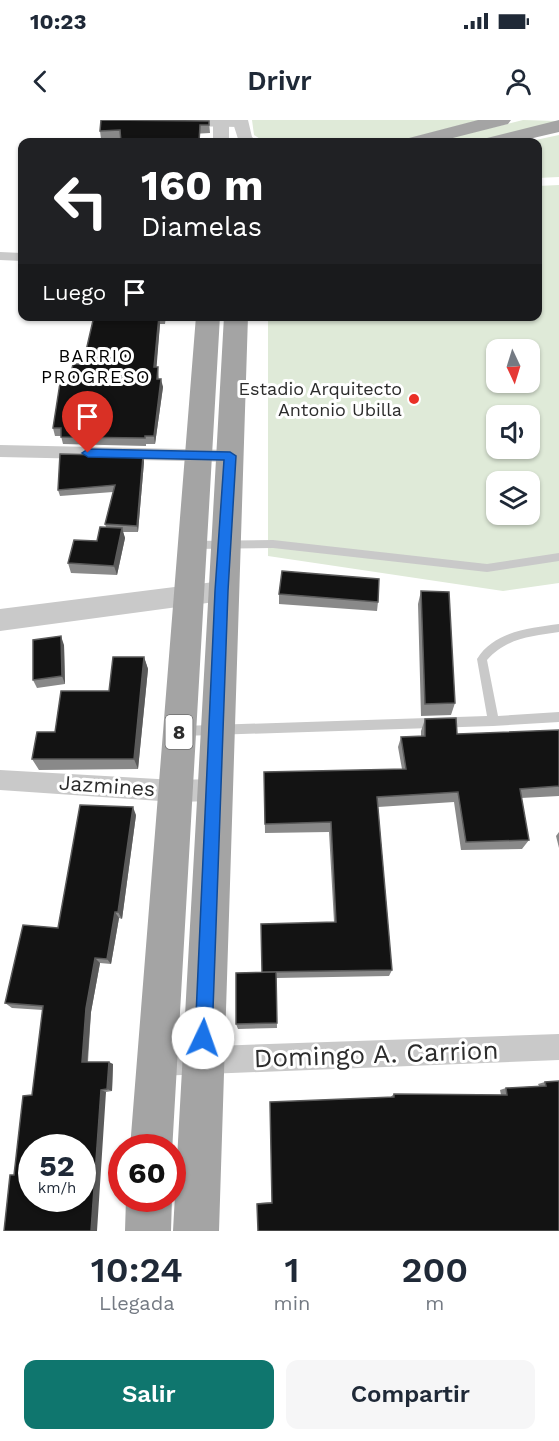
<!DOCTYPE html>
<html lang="es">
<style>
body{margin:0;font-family:"Work Sans",sans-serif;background:#f6f6f7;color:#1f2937;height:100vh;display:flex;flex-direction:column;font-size:22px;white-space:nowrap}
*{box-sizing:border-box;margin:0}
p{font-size:20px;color:#747a83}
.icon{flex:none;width:33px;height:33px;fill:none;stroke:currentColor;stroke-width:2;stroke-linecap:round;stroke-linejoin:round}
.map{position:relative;height:1111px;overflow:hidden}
.panel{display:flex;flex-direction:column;background:#fff;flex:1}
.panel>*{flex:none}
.top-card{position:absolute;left:18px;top:18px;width:524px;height:183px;border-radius:12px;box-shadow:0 2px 4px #0004;background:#202124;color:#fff;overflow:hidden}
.needle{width:39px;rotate:176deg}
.tools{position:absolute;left:486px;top:219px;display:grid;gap:12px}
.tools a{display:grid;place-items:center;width:54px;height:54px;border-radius:12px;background:#fff;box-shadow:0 2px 4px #0004;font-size:30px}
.speed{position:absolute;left:18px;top:1014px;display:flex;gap:12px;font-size:30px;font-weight:700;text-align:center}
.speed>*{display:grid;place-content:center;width:78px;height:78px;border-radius:50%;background:#fff;box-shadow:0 2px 4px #0004;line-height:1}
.speed small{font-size:15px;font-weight:400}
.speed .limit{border:9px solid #d22;background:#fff;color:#111}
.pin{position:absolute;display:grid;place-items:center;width:51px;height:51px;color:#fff;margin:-62px -26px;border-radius:50% 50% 50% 0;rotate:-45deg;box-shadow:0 0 6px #0007}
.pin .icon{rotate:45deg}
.me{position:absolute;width:66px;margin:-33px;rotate:3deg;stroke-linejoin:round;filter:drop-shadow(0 0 4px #0008)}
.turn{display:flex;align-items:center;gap:21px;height:126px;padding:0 24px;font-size:27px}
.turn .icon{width:78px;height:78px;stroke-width:2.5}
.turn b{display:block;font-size:42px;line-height:51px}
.then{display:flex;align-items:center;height:57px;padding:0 24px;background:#0003;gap:12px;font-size:22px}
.eta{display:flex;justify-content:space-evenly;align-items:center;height:102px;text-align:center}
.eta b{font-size:36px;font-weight:600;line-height:42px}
.action{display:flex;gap:12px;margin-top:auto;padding:12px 24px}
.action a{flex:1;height:69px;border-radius:12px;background:#0f766e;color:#fff;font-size:24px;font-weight:600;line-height:69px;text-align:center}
.action a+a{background:#f6f6f7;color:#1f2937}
.status{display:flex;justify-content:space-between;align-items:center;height:42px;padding:0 30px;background:#fff;direction:ltr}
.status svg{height:16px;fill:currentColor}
header{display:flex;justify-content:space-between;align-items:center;height:78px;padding:0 24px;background:#fff;font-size:27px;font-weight:600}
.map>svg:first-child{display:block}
.green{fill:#dfead8;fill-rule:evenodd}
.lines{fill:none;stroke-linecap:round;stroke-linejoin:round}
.service{fill:#c9c9c9;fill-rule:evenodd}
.minor{fill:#c9c9c9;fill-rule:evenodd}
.tertiary{fill:#c9c9c9;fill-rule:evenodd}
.primary{fill:#a4a4a4;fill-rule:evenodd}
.wall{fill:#898989}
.shaded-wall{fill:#5a5a5a}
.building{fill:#131313;stroke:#5a5a5a;stroke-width:1.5;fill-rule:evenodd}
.route{fill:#1a73e8;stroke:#114b97;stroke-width:1.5}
.poi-dot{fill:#ea3026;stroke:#fff;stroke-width:2}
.labels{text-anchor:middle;stroke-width:6;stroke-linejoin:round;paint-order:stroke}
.far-neighbourhood-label{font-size:18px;letter-spacing:1.5px;fill:#000;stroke:#fff}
.far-poi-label{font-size:18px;fill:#2c2c2c;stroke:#fff;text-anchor:end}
.shield{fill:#fff;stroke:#6b6b6b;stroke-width:1.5}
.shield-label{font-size:20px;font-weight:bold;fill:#2c2c2c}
.street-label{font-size:21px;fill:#2c2c2c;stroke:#fff}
.near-street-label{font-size:26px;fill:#2c2c2c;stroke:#fff}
</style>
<div class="status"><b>10:23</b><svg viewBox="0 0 49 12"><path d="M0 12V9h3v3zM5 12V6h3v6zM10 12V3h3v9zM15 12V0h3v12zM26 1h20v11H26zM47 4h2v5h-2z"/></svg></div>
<header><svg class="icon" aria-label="back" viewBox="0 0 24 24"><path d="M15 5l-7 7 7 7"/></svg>Drivr<svg class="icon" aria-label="person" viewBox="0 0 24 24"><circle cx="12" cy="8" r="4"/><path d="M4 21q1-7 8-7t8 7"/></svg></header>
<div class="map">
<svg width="559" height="1111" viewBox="0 0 559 1111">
<rect width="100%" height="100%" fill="#fff"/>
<path class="green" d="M252 0H480L396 22H265L254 15Z
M523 0 559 1 473 22H433Z
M559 15V57L537 58V22H526Z
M559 65V463L503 471 268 436V197L537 196V66ZM496 230H530V262H496ZM496 296H530V328H496ZM496 362H530V394H496Z"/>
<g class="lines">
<path class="service" d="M273 420 487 444 559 433V441L487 452 273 428 192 429 187 425 192 421Z
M559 504V512C532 516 506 518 487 540L498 596 559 592V602L493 606 182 616 178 614 177 611 178 608 182 606 487 596 477 539C494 511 530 508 559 504Z"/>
<path class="minor" d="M175 0H243L246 3 240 7 180 6 176 5Z
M0 132 22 133V141L0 140Z
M0 325 230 330 236 332 239 336 236 340 230 342 0 337Z
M0 650 175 660 215 659 223 663 226 670 223 677 215 681 175 682 0 670Z
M559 914V940L157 956 147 952 143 942 147 932 157 928Z"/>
<path class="tertiary" d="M213 0H229V22H213Z
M232 0H248L252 17 258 22H239Z
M222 461 231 464 235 471 231 478 222 481 0 511V489Z"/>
<path class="primary" d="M478 0H511L508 4 437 22H406L409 18Z
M559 0V12L516 22H484L487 18Z
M196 196H220L172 1032V1028H130Z
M224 196H248L219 1111H173Z
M126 1078H172L171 1111H125Z"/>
</g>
<path class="wall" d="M209 1 210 13 101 19 100 11Z
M94 196H166L165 204H160L156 247H158L159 259 163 267 155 324H146V326L63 324 61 316H55L53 308 69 263 83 244Z
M143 336 144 342 138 412H123L125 418 117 455 71 453 68 443 97 421 106 407 105 404 113 372 60 376 58 370Z
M421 471 455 583 451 595 421 596 418 484Z
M279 474 378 482 377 491 279 484Z
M64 525 65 564 37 568 33 560Z
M144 537 148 549 138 649 39 650 32 639 55 612 109 571Z
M425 599 457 614 559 610V676L521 678 529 720 522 729 461 730 454 682 378 687 392 850 389 856 276 858 277 908 238 909 236 904 262 852 334 802 329 712 265 713 264 652 402 649 398 627 401 617 421 616V611Z
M136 695 122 799 119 798 111 844 100 843 91 892 88 942 113 944 112 971 106 972 14 1055 32 975 43 890 12 888 5 883Z
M559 712V728L556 716Z
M545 962 559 1066 257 1084 258 1083 272 1082 394 974 501 975 500 970 506 968 539 966 538 964Z"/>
<path class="shaded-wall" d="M159 196 160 204 156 254 154 247Z
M161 259 163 267 155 324 154 316Z
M143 336 144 342 138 412 137 406Z
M122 408 125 418 117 455 114 446Z
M61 516 64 525 65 564 62 556Z
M144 537 148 549 138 649 134 639Z
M133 687 136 695 122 799 118 792Z
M115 792 119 798 111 844 107 839Z
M95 838 100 843 91 892 87 945 82 942 86 888Z
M109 942 113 944 112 971 107 969Z
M101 970 106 972 97 1111H91Z"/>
<path class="building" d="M101 0 209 1V5H200L199 22H121L120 10 100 11Z
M94 196H159L154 247H158L157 259H161L154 316H145V318L61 317V308H53L60 263H69L73 244H83Z
M60 334 143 336 137 406 105 404 115 365 58 370Z
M100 407 122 408 114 446 68 443 74 420 97 421Z
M282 451 379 459 378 482 279 474Z
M421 471 449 472 455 583 425 584Z
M61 516 62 556 33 560V520Z
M113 537H144L134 639H32L37 612H55L61 571H109Z
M456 598 457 614 559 610V666L520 669 529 720 466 722 458 672 377 677 392 850 262 852 261 804 336 802 331 702 265 704 264 652 406 649 401 617 425 616V599Z
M80 685 133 687 118 792H115L107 839 95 838 86 888 82 942H109L107 969 101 970 91 1111H4L10 1055H14L23 976 32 975 43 886 5 883 23 805 58 808ZM32 1028H82V1078H32Z
M276 852 277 903 236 904V853Z
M559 961V1111H258L257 1084 272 1083 270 982 394 977V974L507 975 506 968 546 966 545 962Z"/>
<path class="route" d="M88 329 230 332 236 336 228 471 212 918 210 924 203 926 197 924 195 918 215 471 224 340 88 337 82 333Z"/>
<circle class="poi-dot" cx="414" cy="279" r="6"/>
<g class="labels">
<g class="far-neighbourhood-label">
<text x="96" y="242">BARRIO<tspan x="96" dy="21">PROGRESO</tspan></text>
</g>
<g class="far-poi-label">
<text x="402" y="275">Estadio Arquitecto<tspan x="402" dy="21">Antonio Ubilla</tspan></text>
</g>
<rect class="shield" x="165.5" y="595" width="27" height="34" rx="4.5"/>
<g class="shield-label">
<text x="179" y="619">8</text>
</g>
<g class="street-label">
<text transform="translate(107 666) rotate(4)" y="7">Jazmines</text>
</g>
<g class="near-street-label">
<text transform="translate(376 934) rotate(-2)" y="9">Domingo A. Carrion</text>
</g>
</g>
</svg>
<div class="tools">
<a><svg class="needle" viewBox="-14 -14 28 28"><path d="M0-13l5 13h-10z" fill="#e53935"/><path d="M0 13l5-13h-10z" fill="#747a83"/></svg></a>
<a><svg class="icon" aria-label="sound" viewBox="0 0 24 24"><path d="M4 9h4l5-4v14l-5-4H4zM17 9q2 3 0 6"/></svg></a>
<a><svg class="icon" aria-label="layers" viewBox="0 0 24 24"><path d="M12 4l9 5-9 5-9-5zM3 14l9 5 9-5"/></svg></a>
</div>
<div class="speed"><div>52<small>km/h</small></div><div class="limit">60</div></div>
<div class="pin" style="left:88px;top:333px;background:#d93025"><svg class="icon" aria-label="arrive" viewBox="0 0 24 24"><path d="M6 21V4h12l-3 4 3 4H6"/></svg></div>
<svg class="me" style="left:203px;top:918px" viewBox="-20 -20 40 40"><circle r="19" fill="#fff"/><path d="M0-13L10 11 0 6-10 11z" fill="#1a73e8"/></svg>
<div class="top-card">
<div class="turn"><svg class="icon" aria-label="left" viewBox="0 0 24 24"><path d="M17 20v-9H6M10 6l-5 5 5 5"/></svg><div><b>160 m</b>Diamelas</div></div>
<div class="then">Luego<svg class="icon" aria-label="arrive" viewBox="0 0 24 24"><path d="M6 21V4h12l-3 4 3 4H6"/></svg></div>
</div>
</div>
<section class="panel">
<div class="eta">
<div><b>10:24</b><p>Llegada</p></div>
<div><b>1</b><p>min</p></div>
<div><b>200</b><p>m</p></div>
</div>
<div class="action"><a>Salir</a><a>Compartir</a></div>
</section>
